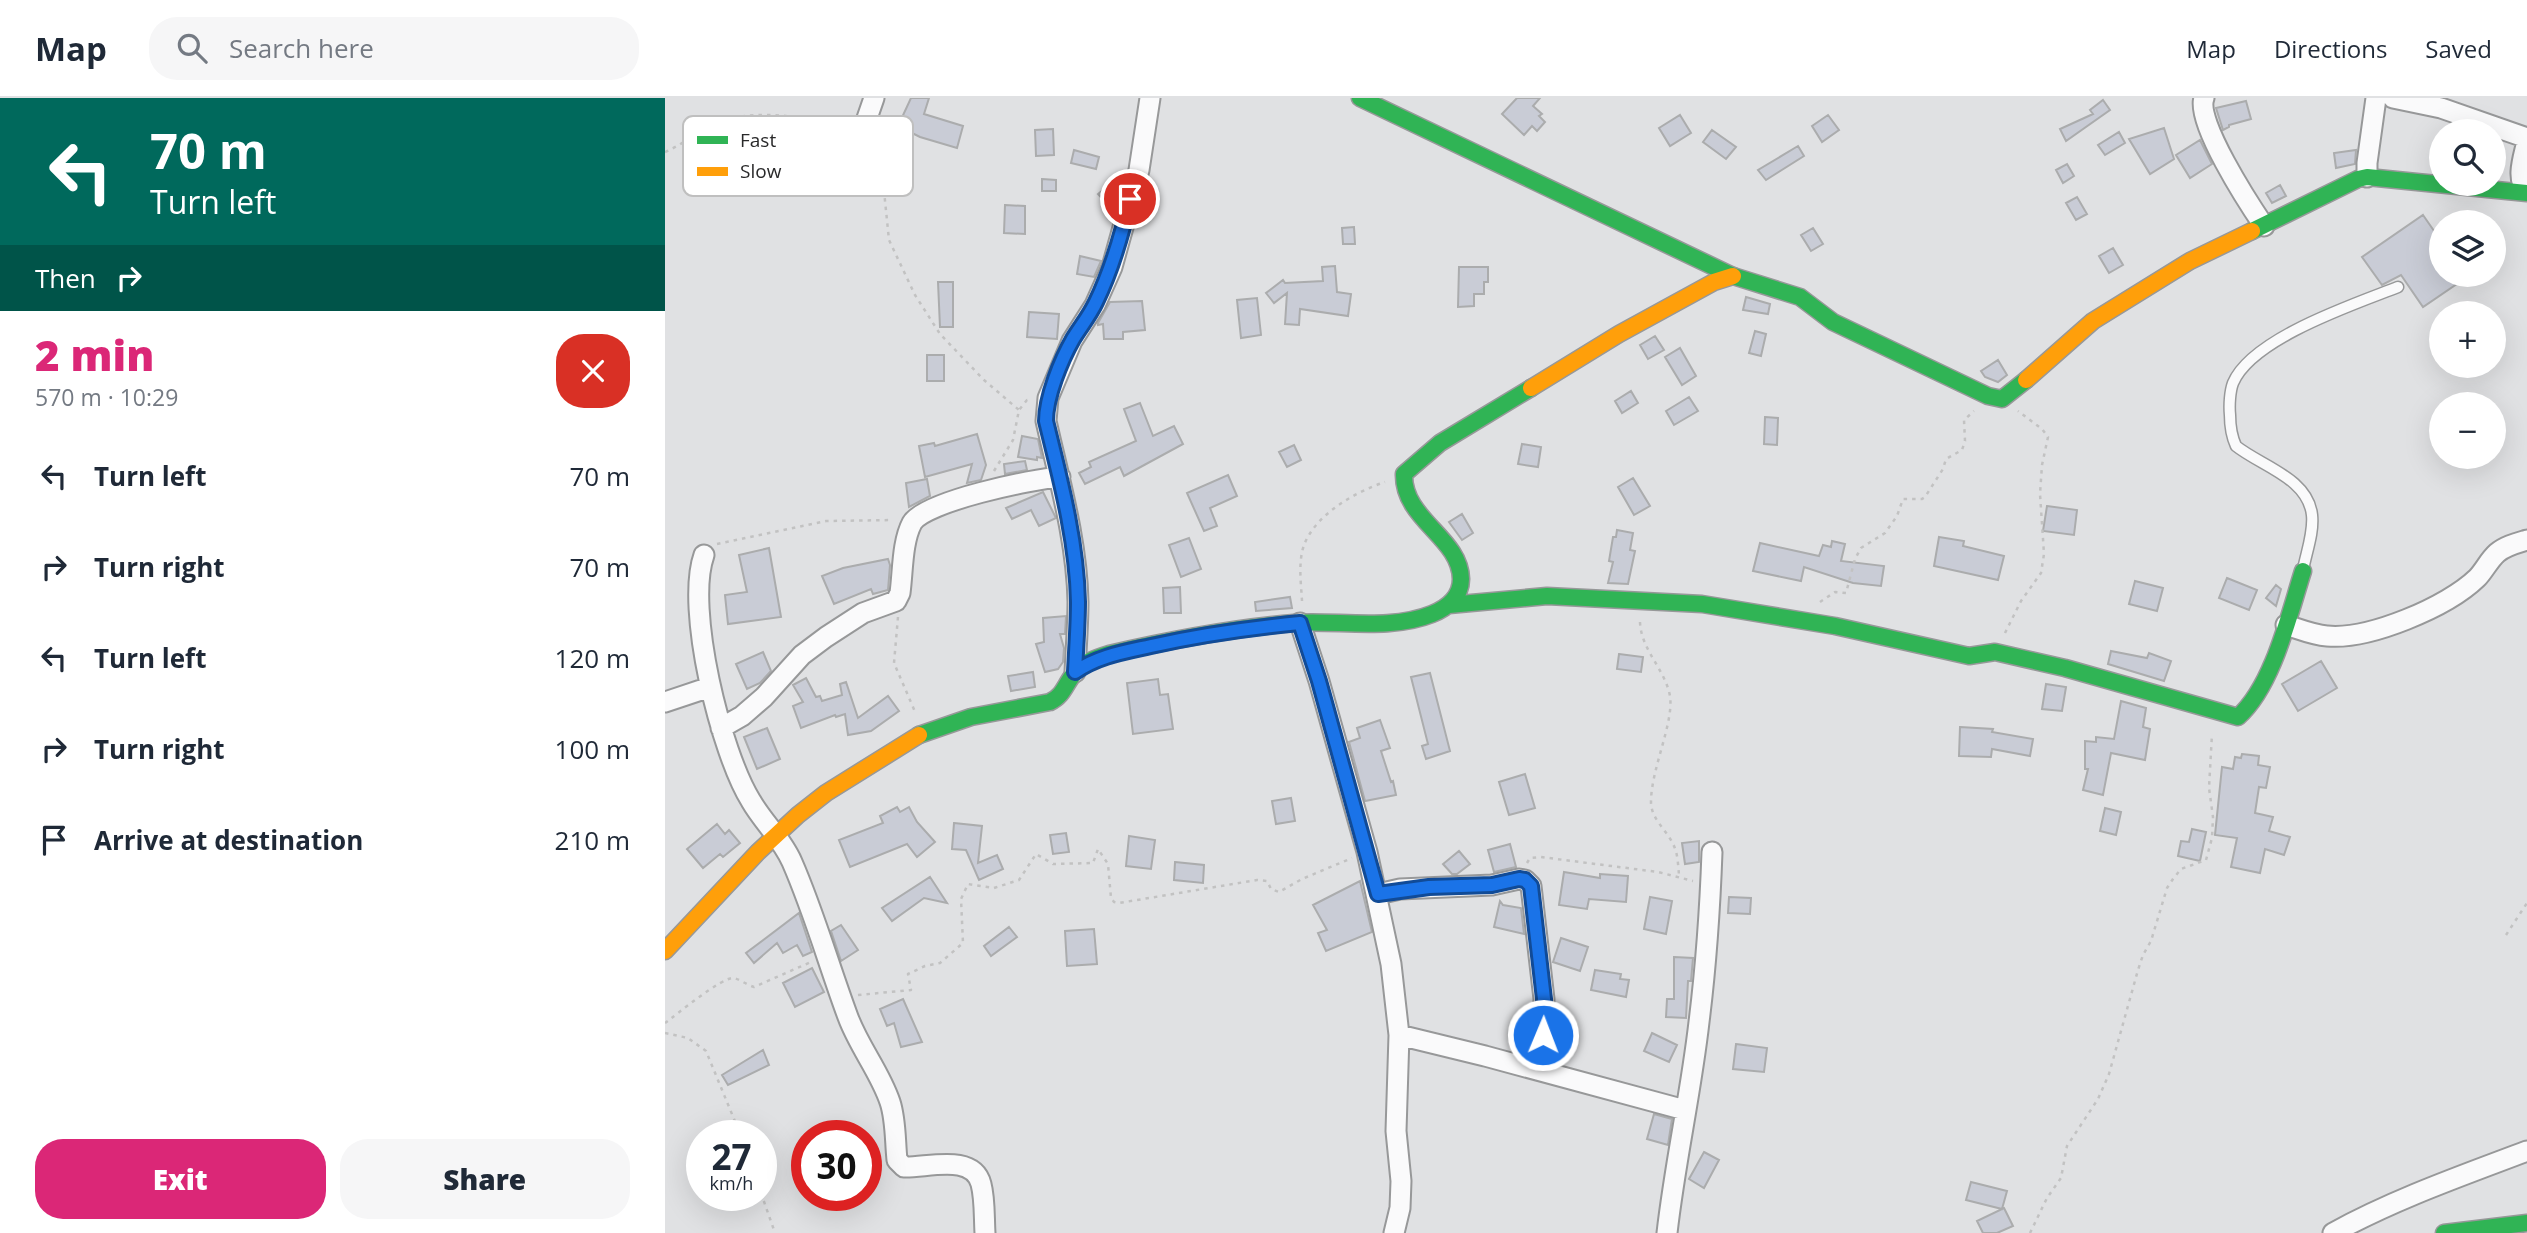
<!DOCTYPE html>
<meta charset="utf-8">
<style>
body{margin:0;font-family:"Open Sans",sans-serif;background:#f6f6f7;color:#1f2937;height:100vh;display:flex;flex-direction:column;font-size:26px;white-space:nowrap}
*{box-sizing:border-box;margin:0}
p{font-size:23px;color:#747a83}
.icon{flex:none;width:38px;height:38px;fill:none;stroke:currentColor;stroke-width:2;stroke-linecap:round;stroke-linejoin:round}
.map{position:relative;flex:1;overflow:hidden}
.sheet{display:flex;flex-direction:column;background:#fff;width:665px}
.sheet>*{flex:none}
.hud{background:#00695c;color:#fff;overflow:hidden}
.controls{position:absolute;left:1764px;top:21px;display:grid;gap:14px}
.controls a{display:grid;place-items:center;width:77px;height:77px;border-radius:50%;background:#fff;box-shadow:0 7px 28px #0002;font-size:35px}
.speed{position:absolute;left:21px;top:1022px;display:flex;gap:14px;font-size:35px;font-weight:700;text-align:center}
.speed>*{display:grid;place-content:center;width:91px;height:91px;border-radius:50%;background:#fff;box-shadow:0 7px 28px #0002;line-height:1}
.speed small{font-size:18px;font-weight:400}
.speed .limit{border:10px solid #d22;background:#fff;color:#111}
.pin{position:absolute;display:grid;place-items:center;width:60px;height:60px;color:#fff;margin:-30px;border:4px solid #fff;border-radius:50%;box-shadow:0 2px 7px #0007}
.me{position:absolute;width:77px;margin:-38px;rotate:1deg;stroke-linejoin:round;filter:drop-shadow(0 0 5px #0008)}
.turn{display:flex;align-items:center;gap:24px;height:147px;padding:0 35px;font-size:32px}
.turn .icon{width:91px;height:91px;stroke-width:2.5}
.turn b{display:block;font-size:49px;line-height:60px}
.then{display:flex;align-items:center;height:66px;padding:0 35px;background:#0003;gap:14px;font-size:26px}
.round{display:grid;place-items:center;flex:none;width:74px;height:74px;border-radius:28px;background:#f6f6f7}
.summary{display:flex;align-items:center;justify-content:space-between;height:119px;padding:0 35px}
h1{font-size:42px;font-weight:800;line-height:52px;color:#db2777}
.action{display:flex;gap:14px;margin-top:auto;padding:14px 35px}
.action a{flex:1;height:80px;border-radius:28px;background:#db2777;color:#fff;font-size:28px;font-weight:800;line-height:80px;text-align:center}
.action a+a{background:#f6f6f7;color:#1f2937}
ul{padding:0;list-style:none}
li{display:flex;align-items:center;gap:21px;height:91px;padding:0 35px}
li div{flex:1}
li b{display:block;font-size:26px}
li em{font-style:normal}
header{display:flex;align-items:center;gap:42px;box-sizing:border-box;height:98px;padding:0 35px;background:#fff;border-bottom:2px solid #e0e1e3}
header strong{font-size:33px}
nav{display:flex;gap:38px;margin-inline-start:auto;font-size:24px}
.search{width:490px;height:63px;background:#f6f6f7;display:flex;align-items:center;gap:18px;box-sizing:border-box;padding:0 24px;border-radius:28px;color:#747a83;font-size:26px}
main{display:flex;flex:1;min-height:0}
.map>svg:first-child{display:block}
.building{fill:#c9ccd6;stroke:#abacad;stroke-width:2}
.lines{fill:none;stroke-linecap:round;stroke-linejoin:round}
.lane-casing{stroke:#979899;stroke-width:13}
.street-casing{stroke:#979899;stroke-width:23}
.fast-casing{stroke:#979899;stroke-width:19}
.slow-casing{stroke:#979899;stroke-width:19}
.path{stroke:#c2c2c2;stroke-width:2.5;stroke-dasharray:3.5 5;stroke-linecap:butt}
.lane{stroke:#fafafb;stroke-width:10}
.street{stroke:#fafafb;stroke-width:19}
.fast{stroke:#30b455;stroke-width:16}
.slow{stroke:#ff9f0a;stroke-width:16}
.route-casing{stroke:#114b97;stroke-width:18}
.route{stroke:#1a73e8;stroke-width:12}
.key{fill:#fff;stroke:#bfbfbf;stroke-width:2}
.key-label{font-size:19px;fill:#29292a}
</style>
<header>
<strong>Map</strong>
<div class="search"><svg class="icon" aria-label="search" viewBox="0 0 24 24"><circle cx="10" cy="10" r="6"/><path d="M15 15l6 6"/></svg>Search here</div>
<nav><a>Map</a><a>Directions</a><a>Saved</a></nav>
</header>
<main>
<section class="sheet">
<div class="hud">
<div class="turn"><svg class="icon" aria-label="left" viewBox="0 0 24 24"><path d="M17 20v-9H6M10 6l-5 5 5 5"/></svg><div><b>70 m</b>Turn left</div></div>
<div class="then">Then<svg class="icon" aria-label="right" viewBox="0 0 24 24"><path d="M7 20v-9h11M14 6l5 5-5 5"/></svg></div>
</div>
<div class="summary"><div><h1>2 min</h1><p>570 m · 10:29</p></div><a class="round" style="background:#d93025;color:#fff"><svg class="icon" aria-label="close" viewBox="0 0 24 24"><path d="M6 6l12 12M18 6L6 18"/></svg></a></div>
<ul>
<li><svg class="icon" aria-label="left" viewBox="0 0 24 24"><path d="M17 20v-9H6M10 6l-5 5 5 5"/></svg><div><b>Turn left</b></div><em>70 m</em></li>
<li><svg class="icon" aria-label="right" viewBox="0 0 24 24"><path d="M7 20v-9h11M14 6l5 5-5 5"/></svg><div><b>Turn right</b></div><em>70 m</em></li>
<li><svg class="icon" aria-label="left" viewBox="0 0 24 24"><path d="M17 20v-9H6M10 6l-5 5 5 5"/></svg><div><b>Turn left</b></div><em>120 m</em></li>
<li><svg class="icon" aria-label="right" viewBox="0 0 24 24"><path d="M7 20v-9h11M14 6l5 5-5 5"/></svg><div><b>Turn right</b></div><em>100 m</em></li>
<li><svg class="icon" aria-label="arrive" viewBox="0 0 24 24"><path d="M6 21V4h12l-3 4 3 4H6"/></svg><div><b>Arrive at destination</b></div><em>210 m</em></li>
</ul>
<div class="action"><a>Exit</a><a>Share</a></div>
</section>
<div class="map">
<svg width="1862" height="1135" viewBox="0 0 1862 1135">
<rect width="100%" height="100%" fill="#e0e1e3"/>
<path class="building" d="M246 0H264L259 16 298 28 292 50 255 39 233 28Z
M852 0H875L868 8 877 16 874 18 880 24 872 33 867 28 859 37 837 16Z
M1438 2 1445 12 1401 43 1395 31 1428 16 1425 12Z
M1581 3 1586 21 1564 27V29L1558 32 1551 10Z
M1015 17 1026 35 1005 48 994 30Z
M1163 17 1174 32 1157 44 1147 28Z
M1499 30 1509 61 1485 76 1464 41Z
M388 31 389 57 371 58 370 32Z
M1047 32 1071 49 1061 61 1038 44Z
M1454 34 1460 45 1440 57 1433 47Z
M1535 42 1547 66 1525 80 1511 57Z
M1133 48 1139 58 1101 82 1093 72Z
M409 52 434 59 431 71 406 65Z
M1691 52 1690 66 1671 70 1669 55Z
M1402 66 1409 78 1398 85 1391 72Z
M377 81 391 82V93H377Z
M444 87 454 98 448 112 433 96Z
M1615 87 1621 98 1607 105 1601 95Z
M1412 99 1422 116 1411 122 1401 105Z
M340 107 360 108V136L339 135Z
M1758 117 1776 143V177H1805L1758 209 1736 177 1717 187 1697 159Z
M689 129 690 146H678L677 130Z
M1148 130 1158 146 1146 153 1136 137Z
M1448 150 1458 167 1444 175 1434 158Z
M415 158 436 163 429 179 412 176Z
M670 168 672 194 686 196 683 218 635 211 634 227 620 226 622 195 609 205 601 195 618 182 620 185 658 183 657 169Z
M794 169H823V184H819V196H809V208L793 209Z
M273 184H288V229H275Z
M1081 199 1105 206 1103 216 1078 212Z
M592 200 596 237 576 240 572 202Z
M477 203 480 232 458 234V241H439L438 226 433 227V225L445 204Z
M364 214 394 216 392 241 362 239Z
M1090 233 1101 236 1096 258 1084 255Z
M990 238 999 252 983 261 975 247Z
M1015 250 1031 278 1017 287 1000 259Z
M262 257H279V283H262Z
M1333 262 1342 277 1333 284 1320 279 1316 273Z
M966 293 973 305 957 315 950 303Z
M1024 299 1033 313 1009 327 1001 313Z
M475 305 488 338 509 328 518 346 459 378 455 369 420 386 414 375 426 369 424 364 471 343 459 311Z
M1100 319 1113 320 1112 347 1099 346Z
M312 336 321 367 316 382 302 385 307 366 260 379 254 348 269 345 270 348Z
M357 338 373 341 377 360 372 359V362L353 359Z
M857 346 876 349 873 369 853 366Z
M629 347 636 362 622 369 614 354Z
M360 363 362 372 340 376 339 366Z
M563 377 572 398 545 410 552 428 539 433 522 395Z
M968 380 985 408 969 417 953 389Z
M262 381 265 398 244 409 241 385Z
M378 394 391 420 374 428 366 412 347 421 341 410Z
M1382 408 1412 412 1409 437 1378 433Z
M797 416 808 435 797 442 784 424Z
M952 432 968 435 965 452 970 453 963 486 943 485 948 464 944 463 948 439H951Z
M1274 439 1299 443 1298 448 1339 458 1333 482 1269 468Z
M524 440 536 471 516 479 504 447Z
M1167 443 1180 446 1176 463 1219 468 1216 488 1188 485 1139 469 1136 483 1088 473 1095 445 1154 458 1158 447 1166 449Z
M104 450 116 519 63 526 60 497 82 494 74 457Z
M223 461 225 467 223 492 208 496 206 491 169 506 157 478 178 470Z
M1562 480 1592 492 1584 512 1554 500Z
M1470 483 1498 490 1492 513 1464 506Z
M1611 487 1616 491 1611 508 1601 500Z
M515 489 516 515H499L498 490Z
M625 499 627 510 591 513 590 504Z
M401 518 400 536H395L399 550 398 564 393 571 380 574 371 546 379 544 378 520Z
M1446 553 1482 560 1484 555 1506 563 1499 583 1443 566Z
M98 554 106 573 95 585 82 591 71 566Z
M954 556 978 559 976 574 952 571Z
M1656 563 1672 590 1633 613 1617 586Z
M368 574 370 589 346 593 343 578Z
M765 575 785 653 761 661 757 648 763 646 746 579Z
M141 580 151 599 155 598 157 603 177 597 175 586 181 584 193 620 223 598 234 613 206 633 183 637 180 616 171 619 170 617 136 630 128 608 138 604 128 587Z
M493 581 495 597 503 596 508 631 468 636 462 585Z
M1381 586 1401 589 1397 613 1377 611Z
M1456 603 1481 610 1478 629 1485 631 1480 662 1446 655 1438 697 1418 692 1423 671H1420V643L1431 644V639L1449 641Z
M715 622 725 650 716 653 726 684 728 683 731 697 700 703 684 644 695 640 692 630Z
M1295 629 1328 631 1327 634 1368 641 1365 658 1327 651 1326 659 1294 658Z
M102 630 115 661 92 671 79 639Z
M1577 656 1594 658 1593 667 1605 669 1601 690 1594 689 1590 715 1608 719 1604 733 1625 739 1619 757 1600 751 1595 775 1566 769 1572 740 1550 737 1557 669 1568 671 1570 659 1576 660Z
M860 676 870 710 844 717 834 684Z
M626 700 630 723 611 726 607 703Z
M232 709 235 714 244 709 252 724 270 744 252 759 242 746 185 769 174 742 218 725 215 718Z
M1440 710 1456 714 1451 737 1435 733Z
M289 725 317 728 313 765 332 757 338 771 314 782 301 752 287 751Z
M52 726 60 736 64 732 75 745 58 759 55 756 38 770 22 751Z
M1527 731 1541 734 1535 763 1513 758 1516 743 1524 744Z
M401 735 404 754 388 756 385 737Z
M464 738 490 742 486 771 461 768Z
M1034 743V764L1020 766 1017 745Z
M845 746 851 769 829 774 823 752Z
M794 753 805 766 792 776H787L778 766Z
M510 764 539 767 538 785 509 782Z
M899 774 935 780V776L963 778 961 804 924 801 922 811 894 807Z
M265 779 282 805 259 800 227 823 217 810Z
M695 783 707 834 661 853 653 835 662 832 648 807Z
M985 799 1007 803 1001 836 979 831Z
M1064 799 1086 800 1085 816 1063 815Z
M835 803 838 807 856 810 859 836 829 829Z
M134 815 147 854 138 858 132 847 118 855 112 845 89 865 81 855Z
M176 827 193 852 176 863 166 833Z
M344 829 352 839 326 858 319 848Z
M429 831 432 866 402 868 400 833Z
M896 840 923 849 915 873 888 864Z
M1009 859 1028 860 1026 883H1023L1021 920 1001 919 1002 901H1009Z
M147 870 159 894 130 909 118 885Z
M930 872 956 876 955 881 964 882 961 899 926 892Z
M238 901 257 944 236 949 229 925 222 928 215 911Z
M987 935 1012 947 1004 964 979 953Z
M1071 946 1102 950 1099 974 1068 971Z
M98 952 104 967 63 987 57 977Z
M989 1016 1007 1021 1003 1047 982 1041Z
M1039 1054 1054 1062 1039 1090 1024 1081Z
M1306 1084 1342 1093 1337 1111 1301 1102Z
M1339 1110 1348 1128 1332 1135H1318L1312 1123Z"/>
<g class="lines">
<defs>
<path id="lane" d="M1638 472C1641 455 1649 435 1647 417 1643 380 1596 368 1571 348 1566 337 1565 328 1565 317 1564 307 1565 293 1568 285 1587 240 1690 206 1733 189"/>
<path id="street" d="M1539 0C1530 23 1584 106 1599 128
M1728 0 1776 10 1862 40
M199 29 209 0
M1862 43C1859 58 1850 81 1862 92
M1702 79V65L1711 0
M39 457C20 510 56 655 86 703 98 724 117 741 127 764 149 814 164 868 183 919 194 949 215 974 225 1004 231 1022 230 1043 232 1062L239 1069C262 1070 308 1055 316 1086 320 1101 319 1119 320 1135
M635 525 654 583 702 754 726 866 734 937 731 1033 736 1083 735 1110 729 1135
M1621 527C1634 531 1648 537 1662 538 1704 542 1782 509 1812 480 1819 473 1824 462 1832 455 1840 448 1852 445 1862 442
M410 574C411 551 413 527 413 504 412 443 394 381 381 323L383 300 407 243 430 207 447 169 474 72 485 0
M0 604 45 589
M56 630 77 618 99 599 137 557 161 539 198 515 231 503 235 495C238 473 237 444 247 425 260 403 368 381 395 379
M713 796 735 791 827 787 854 781 860 782 866 788 879 901 878 937 873 972
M734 937 820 958 1020 1012
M1002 1135C1010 1064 1026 995 1034 924 1041 868 1045 810 1047 754
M1668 1135C1730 1101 1796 1078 1862 1053"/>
<path id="fast" d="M695 0 1068 178 1135 199 1168 224 1323 298 1337 301 1361 282
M1587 133 1693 81 1702 79 1862 95
M784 507 882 498 1037 506 1170 528 1304 558 1330 554 1400 570 1573 619C1608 588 1624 517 1638 473
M254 637 306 619 385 604C398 598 400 587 408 577 416 565 431 560 444 556 505 542 567 530 629 525 673 522 725 533 767 516 782 510 796 499 796 481 795 439 738 422 739 376L775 345 866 290
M1779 1135 1862 1125"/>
<path id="slow" d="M1361 282 1428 223 1525 163 1587 133
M866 290 954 236 1049 184 1068 178
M0 853 93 754 133 717 161 695 254 637"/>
</defs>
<use href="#lane" class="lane-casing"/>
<use href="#street" class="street-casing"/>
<use href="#fast" class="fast-casing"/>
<use href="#slow" class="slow-casing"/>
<path class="path" d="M208 42 217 73 224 142 250 197 275 236 319 282 354 312
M0 54C19 46 33 33 52 25 93 9 139 21 181 26
M329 373 348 342 354 312 362 302H366
M52 446 161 423 228 422
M637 503C636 485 633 464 639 447 651 416 690 394 720 384
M1155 504 1170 494 1181 495 1190 461 1196 450 1220 435 1232 418 1238 401H1257L1260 399 1278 371 1281 361 1297 352 1300 343 1299 322 1309 313
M233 519 229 565 251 616
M975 524C976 552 1000 571 1005 598 1009 625 986 671 986 704 986 721 1001 731 1008 746 1013 755 1013 767 1014 777
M1340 535 1356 503 1376 475 1379 456 1375 396 1377 367 1383 339 1377 331 1353 313
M862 765 865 760 876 759 993 774 1028 783
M1841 837 1862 805
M193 897 246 892 243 876 260 868 275 865 298 845 296 801 303 786 329 790 354 782 371 756 388 766 428 765 433 751 443 766 446 800 449 804 454 805 592 782 602 783 606 791 614 794 637 781 687 760
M0 925C11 917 58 878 69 880 76 882 82 887 89 889L146 864
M0 935 23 940 41 953 76 1038
M96 1095 110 1135
M1365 1135 1382 1100 1396 1080 1402 1048 1433 1001 1444 976 1473 872 1478 857 1486 843 1502 790 1508 781 1516 771 1541 762 1547 740 1548 719 1544 690 1547 636"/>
<use href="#lane" class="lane"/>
<use href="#street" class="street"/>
<use href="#fast" class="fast"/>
<use href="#slow" class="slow"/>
</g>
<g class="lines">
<defs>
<path id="route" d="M465 101C457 136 447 171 431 204 425 217 416 228 408 241 396 262 381 299 381 323 395 380 412 444 413 504 413 527 411 551 410 574 433 558 459 554 486 548 535 537 584 530 635 525L654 583 713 796 764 789 827 787 854 781 860 782 866 788 879 901 878 937"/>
</defs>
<use href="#route" class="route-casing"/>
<use href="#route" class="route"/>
</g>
<rect x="18" y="18" width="230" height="80" rx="10" class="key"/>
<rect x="32" y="38" width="31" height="8" fill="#30b455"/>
<rect x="32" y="69" width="31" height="9" fill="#ff9f0a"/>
<g class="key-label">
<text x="75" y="49">Fast</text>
<text x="75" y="80">Slow</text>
</g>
</svg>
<div class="controls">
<a><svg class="icon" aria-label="search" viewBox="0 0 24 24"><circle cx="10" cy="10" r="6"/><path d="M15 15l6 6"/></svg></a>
<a><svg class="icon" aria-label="layers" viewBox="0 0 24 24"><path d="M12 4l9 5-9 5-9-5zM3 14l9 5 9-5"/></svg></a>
<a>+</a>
<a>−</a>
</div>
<div class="speed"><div>27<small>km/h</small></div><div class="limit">30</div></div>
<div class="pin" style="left:465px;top:101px;background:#d93025"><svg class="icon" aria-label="arrive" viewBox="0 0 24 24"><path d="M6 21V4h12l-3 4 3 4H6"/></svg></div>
<svg class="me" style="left:878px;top:937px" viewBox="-20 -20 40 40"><circle r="17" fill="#1a73e8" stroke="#fff" stroke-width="3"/><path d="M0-11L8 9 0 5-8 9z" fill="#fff"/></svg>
</div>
</main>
